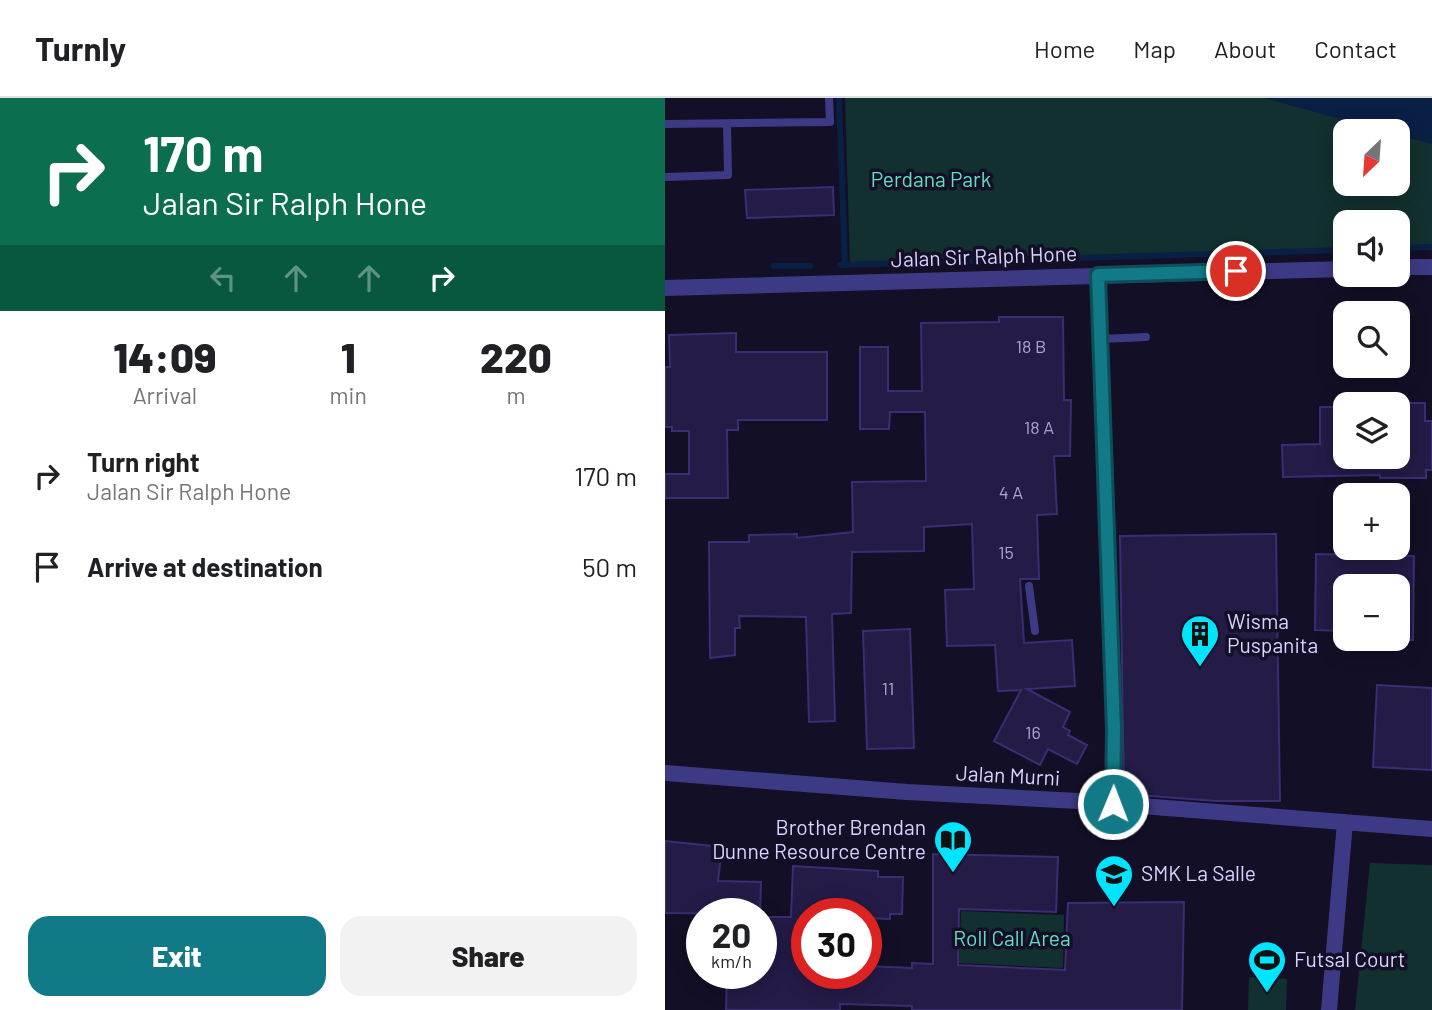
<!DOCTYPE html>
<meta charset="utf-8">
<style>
body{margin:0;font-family:Barlow,sans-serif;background:#f2f2f2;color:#202124;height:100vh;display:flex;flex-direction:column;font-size:26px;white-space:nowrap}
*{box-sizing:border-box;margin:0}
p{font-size:23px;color:#757577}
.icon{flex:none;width:38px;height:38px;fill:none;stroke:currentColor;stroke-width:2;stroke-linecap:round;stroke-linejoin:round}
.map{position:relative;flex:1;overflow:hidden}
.panel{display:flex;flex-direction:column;background:#fff;width:665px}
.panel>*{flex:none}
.banner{background:#0b6e4f;color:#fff;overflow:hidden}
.needle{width:46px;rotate:205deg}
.tools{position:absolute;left:668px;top:21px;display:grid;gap:14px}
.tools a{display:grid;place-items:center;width:77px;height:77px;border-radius:14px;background:#fff;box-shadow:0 4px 18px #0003;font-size:35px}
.speed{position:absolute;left:21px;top:800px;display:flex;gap:14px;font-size:35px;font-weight:700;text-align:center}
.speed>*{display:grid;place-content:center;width:91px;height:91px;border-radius:50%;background:#fff;box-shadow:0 4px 18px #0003;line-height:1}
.speed small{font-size:18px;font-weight:400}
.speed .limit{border:10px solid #d22;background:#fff;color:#111}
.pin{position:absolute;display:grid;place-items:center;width:60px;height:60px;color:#fff;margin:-30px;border:4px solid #fff;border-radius:50%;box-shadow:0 2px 7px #0007}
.me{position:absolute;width:77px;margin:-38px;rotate:1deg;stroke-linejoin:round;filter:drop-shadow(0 0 5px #0008)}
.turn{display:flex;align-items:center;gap:24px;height:147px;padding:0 28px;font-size:32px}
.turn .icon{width:91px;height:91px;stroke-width:2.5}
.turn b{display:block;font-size:49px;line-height:60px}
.lanes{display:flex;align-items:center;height:66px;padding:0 28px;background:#0003;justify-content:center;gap:35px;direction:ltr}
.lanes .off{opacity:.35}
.eta{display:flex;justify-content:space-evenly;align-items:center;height:119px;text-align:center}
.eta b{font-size:42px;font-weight:800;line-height:49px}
.action{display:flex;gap:14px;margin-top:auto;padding:14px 28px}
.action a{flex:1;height:80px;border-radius:21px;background:#127987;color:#fff;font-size:28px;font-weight:800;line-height:80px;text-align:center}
.action a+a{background:#f2f2f2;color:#202124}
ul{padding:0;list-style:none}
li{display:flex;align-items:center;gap:21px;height:91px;padding:0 28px}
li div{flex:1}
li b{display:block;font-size:26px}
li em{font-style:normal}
header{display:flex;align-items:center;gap:42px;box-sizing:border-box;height:98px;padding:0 35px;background:#fff;border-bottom:2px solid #e0e0e0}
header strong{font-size:33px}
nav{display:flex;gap:38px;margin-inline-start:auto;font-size:24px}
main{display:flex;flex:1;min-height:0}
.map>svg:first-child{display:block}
.green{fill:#12302f;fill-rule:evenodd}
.water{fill:#0a1f44}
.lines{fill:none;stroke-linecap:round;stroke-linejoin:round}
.stream{stroke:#0a1f44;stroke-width:6}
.building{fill:#241b47;stroke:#3b2d73;stroke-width:2}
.lane{stroke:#3d3a85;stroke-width:8}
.street{stroke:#3d3a85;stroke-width:16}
.route-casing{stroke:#0c4f58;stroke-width:18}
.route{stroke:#127987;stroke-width:12}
.labels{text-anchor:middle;stroke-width:7;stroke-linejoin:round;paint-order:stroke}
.number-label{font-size:18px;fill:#aca6d1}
.park-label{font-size:21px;fill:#5fe0c0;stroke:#130f26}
.street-label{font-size:21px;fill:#d9d4ff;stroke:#130f26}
.poi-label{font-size:21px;fill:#d9d4ff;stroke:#130f26;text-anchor:start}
</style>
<header>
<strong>Turnly</strong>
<nav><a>Home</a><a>Map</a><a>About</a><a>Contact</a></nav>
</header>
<main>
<section class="panel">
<div class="banner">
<div class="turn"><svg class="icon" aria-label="right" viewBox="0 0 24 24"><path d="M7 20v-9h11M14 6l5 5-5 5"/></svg><div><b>170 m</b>Jalan Sir Ralph Hone</div></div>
<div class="lanes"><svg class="icon off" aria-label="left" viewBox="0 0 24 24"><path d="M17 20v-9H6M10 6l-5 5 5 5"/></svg><svg class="icon off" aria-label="ahead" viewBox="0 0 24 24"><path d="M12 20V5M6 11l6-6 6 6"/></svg><svg class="icon off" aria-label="ahead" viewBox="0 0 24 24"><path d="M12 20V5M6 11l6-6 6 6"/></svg><svg class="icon" aria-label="right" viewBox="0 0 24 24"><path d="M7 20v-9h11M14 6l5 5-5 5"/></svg></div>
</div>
<div class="eta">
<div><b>14:09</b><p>Arrival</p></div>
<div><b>1</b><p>min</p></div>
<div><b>220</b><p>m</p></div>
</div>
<ul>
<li><svg class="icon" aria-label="right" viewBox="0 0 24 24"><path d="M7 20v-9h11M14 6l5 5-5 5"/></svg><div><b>Turn right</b><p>Jalan Sir Ralph Hone</p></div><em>170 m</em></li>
<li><svg class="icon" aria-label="arrive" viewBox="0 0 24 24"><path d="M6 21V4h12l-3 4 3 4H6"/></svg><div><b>Arrive at destination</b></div><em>50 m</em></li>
</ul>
<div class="action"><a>Exit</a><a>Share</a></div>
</section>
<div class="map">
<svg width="767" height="912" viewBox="0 0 767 912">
<rect width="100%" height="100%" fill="#130f26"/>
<path class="green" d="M180 0H767V148L733 149V124H681V150L185 166ZM681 33H733V86H681Z
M705 765 767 767V912H690Z
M296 813 399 817 398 870 294 865Z
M584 879 622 881 621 912H583Z"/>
<path class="water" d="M599 0H767V46L733 37V33H720Z"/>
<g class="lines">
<path class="stream" d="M174 0 180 167
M733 150 767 149
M175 167 681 152
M109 168H145"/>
</g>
<path class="building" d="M168 89 169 117 82 120 80 92Z
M334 219H398L399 302H406L405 358H389L392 416 372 417 374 481H355L359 545 407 542 410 588 362 591 405 614 398 629 405 633 403 637 422 647 412 666 383 651 375 667 329 643 356 592 333 593 330 547 282 548 280 492 309 491 307 426 259 429V453L187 454 186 515 167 516 170 623 144 624 141 519 74 518 75 530H70V557L45 560 44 444H84V437L132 436V440L188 434 187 384 261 383 260 314H225L224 331H195V249H223V293H257L256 225 334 224Z
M71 235V254H162V322H73V332H62L63 400H0V376H24V333H7V329H0V269H5L4 237Z
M733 305H760V323H767V372H761V380H715V377L618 379 617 347 655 346V309H681V359H733Z
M611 436 615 703H551L459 696 455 438Z
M651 456 749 458 748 542H733V488H681V533L650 532Z
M245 531 249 650 202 651 198 533Z
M712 587 767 590V672L708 669Z
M0 743 57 749 53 783 96 784 95 816 0 815Z
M268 756 393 759 391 814 294 811 293 867 400 872 403 805 519 804 517 912H247V908L175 906V912H61L62 875H96V819H126L128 768 213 773V779H238L237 816H225V821L201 820V816H142V875H201V868L247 870V865L268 866Z"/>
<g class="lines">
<path class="lane" d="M0 26 165 24 164 0
M0 79 63 77 62 26
M437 241 481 239
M364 488 370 533"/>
<path class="street" d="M733 169H767
M433 177 449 632 448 706
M0 190 681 171
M0 675 242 694 413 703 767 731
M664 912 680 724"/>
</g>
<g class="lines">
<defs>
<path id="route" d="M448 706 449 632 433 177 571 173"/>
</defs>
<use href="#route" class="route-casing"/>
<use href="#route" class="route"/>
</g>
<defs>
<symbol id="building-pin" viewBox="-11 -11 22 30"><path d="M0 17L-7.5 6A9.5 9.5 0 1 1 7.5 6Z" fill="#00e5ff" stroke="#130f26"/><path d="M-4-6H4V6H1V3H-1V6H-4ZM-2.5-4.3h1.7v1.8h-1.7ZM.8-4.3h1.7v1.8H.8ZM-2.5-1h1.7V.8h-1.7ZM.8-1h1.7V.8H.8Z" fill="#111"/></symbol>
<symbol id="library-pin" viewBox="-11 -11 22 30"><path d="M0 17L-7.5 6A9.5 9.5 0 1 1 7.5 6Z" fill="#00e5ff" stroke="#130f26"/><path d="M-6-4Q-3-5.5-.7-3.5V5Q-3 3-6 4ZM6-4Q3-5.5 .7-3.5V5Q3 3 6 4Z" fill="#111"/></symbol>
<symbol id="school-pin" viewBox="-11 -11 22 30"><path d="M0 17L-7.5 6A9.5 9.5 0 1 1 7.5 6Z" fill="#00e5ff" stroke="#130f26"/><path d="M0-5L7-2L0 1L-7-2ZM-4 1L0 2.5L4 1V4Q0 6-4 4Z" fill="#111"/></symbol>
<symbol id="stadium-pin" viewBox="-11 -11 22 30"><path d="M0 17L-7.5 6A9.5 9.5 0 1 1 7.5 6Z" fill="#00e5ff" stroke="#130f26"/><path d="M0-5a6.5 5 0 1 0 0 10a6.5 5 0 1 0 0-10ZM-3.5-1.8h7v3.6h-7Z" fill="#111"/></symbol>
</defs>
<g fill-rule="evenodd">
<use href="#building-pin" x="513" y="514" width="44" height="60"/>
<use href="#library-pin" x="266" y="720" width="44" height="60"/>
<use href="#school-pin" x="427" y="754" width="44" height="60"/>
<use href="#stadium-pin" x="580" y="840" width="44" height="60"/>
</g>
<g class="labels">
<g class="number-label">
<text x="366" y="255">18 B</text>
<text x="374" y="336">18 A</text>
<text x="346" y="401">4 A</text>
<text x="341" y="461">15</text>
<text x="223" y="597">11</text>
<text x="368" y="641">16</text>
</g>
<g class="park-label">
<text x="266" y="89">Perdana Park</text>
<text x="347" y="848">Roll Call Area</text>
</g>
<g class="street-label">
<text transform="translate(319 159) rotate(-2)" y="7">Jalan Sir Ralph Hone</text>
<text transform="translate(343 678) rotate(3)" y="7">Jalan Murni</text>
</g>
<g class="poi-label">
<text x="562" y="531">Wisma<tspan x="562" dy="24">Puspanita</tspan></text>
<text x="261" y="737" text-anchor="end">Brother Brendan<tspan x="261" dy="24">Dunne Resource Centre</tspan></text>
<text x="476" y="783">SMK La Salle</text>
<text x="629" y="869">Futsal Court</text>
</g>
</g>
</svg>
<div class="tools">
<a><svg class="needle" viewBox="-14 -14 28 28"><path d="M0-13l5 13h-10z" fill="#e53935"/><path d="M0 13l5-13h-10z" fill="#757577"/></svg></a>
<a><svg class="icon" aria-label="sound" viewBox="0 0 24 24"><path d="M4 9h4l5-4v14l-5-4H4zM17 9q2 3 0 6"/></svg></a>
<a><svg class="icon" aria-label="search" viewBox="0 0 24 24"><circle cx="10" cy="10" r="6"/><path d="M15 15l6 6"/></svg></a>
<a><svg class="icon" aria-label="layers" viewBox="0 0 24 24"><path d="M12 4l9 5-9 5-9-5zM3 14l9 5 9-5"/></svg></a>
<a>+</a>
<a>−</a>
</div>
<div class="speed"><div>20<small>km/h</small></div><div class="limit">30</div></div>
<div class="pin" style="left:571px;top:173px;background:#d93025"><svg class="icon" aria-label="arrive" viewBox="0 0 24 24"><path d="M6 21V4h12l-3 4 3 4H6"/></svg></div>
<svg class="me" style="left:448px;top:706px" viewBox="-20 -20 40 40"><circle r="17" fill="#127987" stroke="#fff" stroke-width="3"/><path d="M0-11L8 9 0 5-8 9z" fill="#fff"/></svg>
</div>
</main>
